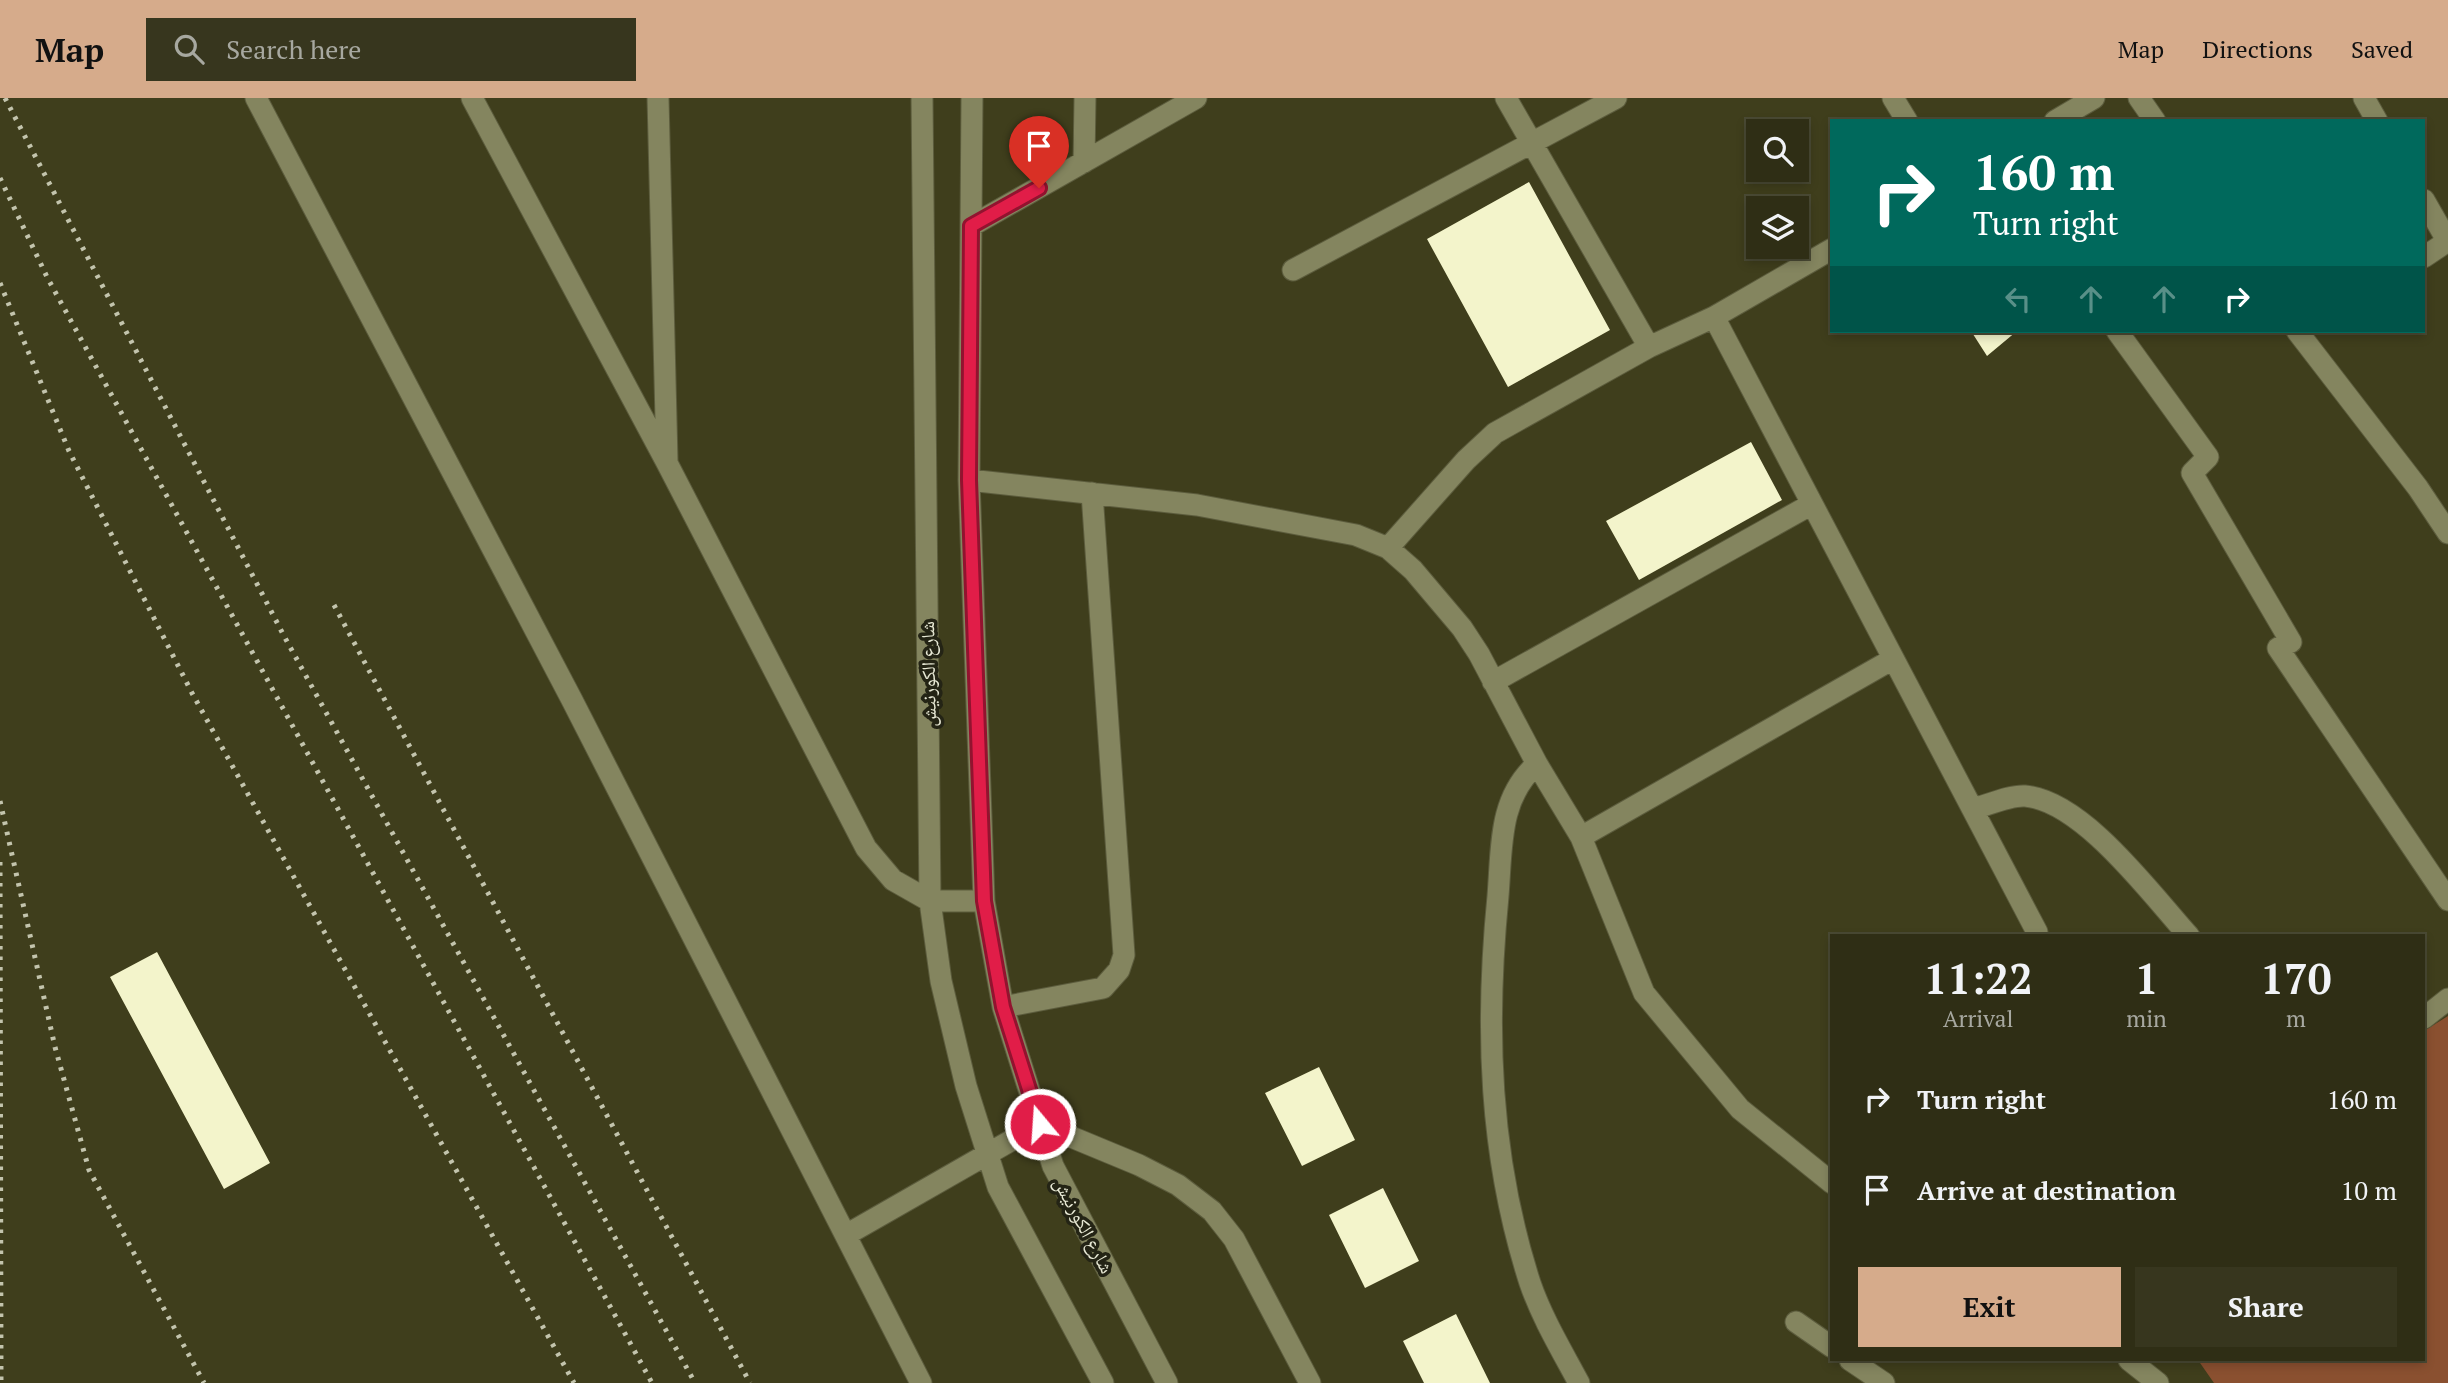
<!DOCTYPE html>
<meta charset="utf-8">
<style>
body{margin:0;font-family:"PT Serif","Noto Naskh Arabic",serif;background:#37361e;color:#f1f3f6;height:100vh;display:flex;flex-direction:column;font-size:26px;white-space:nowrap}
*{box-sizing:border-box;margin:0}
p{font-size:23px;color:#a7a8a0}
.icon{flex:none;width:38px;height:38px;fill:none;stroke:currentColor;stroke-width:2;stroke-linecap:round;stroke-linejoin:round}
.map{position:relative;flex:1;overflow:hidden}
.details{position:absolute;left:1830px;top:836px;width:595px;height:427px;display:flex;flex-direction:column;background:#2f2e15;border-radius:0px;box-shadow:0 4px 10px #0003,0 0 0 2px #4a4a34}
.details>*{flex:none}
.guide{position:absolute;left:1830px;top:21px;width:595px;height:214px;border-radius:0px;box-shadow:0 4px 10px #0003,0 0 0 2px #4a4a34;background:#00695c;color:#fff;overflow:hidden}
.fabs{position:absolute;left:1746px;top:21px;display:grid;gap:14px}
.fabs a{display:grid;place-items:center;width:63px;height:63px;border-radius:0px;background:#2f2e15;box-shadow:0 4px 10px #0003,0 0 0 2px #4a4a34;font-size:35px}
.pin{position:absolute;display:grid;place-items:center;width:60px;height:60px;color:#fff;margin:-72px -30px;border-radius:50% 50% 50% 0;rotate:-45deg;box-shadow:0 0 7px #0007}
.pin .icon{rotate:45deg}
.me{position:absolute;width:77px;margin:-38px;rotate:342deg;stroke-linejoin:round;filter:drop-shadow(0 0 5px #0008)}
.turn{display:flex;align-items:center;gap:24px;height:147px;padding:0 28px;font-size:32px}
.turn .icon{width:91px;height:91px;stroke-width:2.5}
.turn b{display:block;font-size:49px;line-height:60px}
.lanes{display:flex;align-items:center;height:66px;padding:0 28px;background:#0003;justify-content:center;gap:35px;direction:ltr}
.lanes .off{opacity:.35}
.eta{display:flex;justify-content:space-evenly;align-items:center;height:119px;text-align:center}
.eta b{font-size:42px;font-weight:800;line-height:49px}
.action{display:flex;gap:14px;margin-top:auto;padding:14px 28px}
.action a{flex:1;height:80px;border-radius:0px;background:#d6ab8b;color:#111;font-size:28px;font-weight:800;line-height:80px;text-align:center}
.action a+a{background:#37361e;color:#f1f3f6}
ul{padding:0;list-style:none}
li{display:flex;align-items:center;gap:21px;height:91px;padding:0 28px}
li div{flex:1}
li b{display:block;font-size:26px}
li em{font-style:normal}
header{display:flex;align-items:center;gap:42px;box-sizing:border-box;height:98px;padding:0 35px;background:#d6ab8b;color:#111}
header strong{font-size:33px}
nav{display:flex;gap:38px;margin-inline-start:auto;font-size:24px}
.search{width:490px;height:63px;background:#37361e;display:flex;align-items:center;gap:18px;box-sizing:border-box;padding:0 24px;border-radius:0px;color:#a7a8a0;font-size:26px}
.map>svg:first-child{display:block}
.green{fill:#8a5030}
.building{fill:#f3f4cb}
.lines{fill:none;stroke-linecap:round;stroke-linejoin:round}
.minor-casing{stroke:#5c5c3d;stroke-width:23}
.minor{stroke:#84855f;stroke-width:21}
.rail{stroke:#c3c4ad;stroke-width:5;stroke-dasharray:3.5 7;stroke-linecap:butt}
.route-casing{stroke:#92132f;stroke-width:18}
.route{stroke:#e11d48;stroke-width:12}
.labels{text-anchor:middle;stroke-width:7;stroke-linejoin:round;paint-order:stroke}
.street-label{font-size:19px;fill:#e8e9d5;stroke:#242415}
</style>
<header>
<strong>Map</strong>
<div class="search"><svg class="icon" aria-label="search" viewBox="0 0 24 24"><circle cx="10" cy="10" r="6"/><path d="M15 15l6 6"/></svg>Search here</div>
<nav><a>Map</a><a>Directions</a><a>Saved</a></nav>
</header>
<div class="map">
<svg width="2448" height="1285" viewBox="0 0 2448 1285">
<rect width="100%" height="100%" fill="#3f3e1c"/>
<path class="green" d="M2448 918V1285H2214L2198 1262H2424V933Z"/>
<path class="building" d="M1529 84 1610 232 1508 289 1427 141Z
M1971 233H2017L1987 258Z
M1751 344 1782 402 1639 482 1606 423Z
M157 854 270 1065 224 1091 110 879Z
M1319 969 1355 1042 1302 1068 1265 995Z
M1383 1090 1419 1163 1365 1190 1329 1117Z
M1456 1216 1490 1285H1424L1403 1243Z"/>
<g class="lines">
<defs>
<path id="minor" d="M256 0 572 602 921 1285
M472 0 667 365 866 750 893 782 930 803H984
M658 0 667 362
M922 0 930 803 941 883 966 988 998 1089 1103 1285
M972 0 969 382 984 803 1003 909 1053 1068 1167 1285
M1506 0 1649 249
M1893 0 1907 23
M2139 0 2155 23
M2364 0 2377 23
M2055 23 2094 0
M1084 64 1085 0
M2424 102 2448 144
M971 128 1196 0
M2424 159 2448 143
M1293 172 1616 0
M1714 219 2037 834
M2117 233 2208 359 2192 375 2291 544 2278 550 2448 802
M2297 233 2418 390 2448 435
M969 382 1197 407 1356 437 1388 450 1413 472 1462 530 1479 556 1537 666 1581 739 1644 895 1740 1011 1832 1085
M1388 450 1466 362 1495 335 1649 249 1714 219 1832 151
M1493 584 1812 406
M1537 666C1498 700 1502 750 1498 798 1485 930 1489 1058 1530 1185 1542 1220 1562 1253 1579 1285
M1973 711C1988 707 2010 697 2025 698 2083 703 2151 796 2189 838
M1581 739 1893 561
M1003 909 1103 890 1119 872 1124 857 1092 395
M2424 920 2448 901
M846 1137 1040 1026 1139 1067 1178 1087 1212 1113 1234 1141 1310 1285
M1796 1224 1832 1249
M1850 1262 1884 1285
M2129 1262 2158 1285"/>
</defs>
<use href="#minor" class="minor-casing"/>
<use href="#minor" class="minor"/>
<path class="rail" d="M5 0 284 538 695 1285
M0 80 47 179 652 1285
M0 185 69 353 192 595 574 1285
M334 507 750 1285
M0 703 55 949 89 1072 204 1285
M0 764 1 1285"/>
</g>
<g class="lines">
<defs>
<path id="route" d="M1039 90 971 128 969 382 984 803 1003 909 1040 1026"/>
</defs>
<use href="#route" class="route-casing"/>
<use href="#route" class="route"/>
</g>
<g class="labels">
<g class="street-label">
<text transform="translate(928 576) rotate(-91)" y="7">شارع الكورنيش</text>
<text transform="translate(1084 1127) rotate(62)" y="7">شارع الكورنيش</text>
</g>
</g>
</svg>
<div class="fabs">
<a><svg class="icon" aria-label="search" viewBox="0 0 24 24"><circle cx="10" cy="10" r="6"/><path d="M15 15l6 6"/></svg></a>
<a><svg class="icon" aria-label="layers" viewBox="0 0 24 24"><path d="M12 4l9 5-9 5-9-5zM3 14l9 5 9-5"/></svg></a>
</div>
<div class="pin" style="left:1039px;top:90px;background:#d93025"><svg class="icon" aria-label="arrive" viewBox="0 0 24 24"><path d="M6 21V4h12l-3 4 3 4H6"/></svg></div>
<svg class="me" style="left:1040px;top:1026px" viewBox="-20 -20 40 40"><circle r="17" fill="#e11d48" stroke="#fff" stroke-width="3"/><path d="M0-11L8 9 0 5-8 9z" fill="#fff"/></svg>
<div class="guide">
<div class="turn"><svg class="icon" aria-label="right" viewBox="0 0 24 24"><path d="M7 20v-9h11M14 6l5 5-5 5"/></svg><div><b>160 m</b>Turn right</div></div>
<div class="lanes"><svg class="icon off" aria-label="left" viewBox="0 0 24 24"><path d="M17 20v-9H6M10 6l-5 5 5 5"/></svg><svg class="icon off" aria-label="ahead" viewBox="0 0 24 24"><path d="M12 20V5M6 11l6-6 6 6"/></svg><svg class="icon off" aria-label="ahead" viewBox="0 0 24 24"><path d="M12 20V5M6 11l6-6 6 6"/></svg><svg class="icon" aria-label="right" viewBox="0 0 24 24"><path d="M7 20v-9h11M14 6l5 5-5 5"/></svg></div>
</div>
<section class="details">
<div class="eta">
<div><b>11:22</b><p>Arrival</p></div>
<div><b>1</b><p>min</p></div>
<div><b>170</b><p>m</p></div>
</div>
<ul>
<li><svg class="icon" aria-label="right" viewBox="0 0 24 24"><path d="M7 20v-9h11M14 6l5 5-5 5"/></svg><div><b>Turn right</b></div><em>160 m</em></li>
<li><svg class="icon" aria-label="arrive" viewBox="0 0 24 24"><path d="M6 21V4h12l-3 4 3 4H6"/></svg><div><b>Arrive at destination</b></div><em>10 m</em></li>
</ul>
<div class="action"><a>Exit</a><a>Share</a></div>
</section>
</div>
